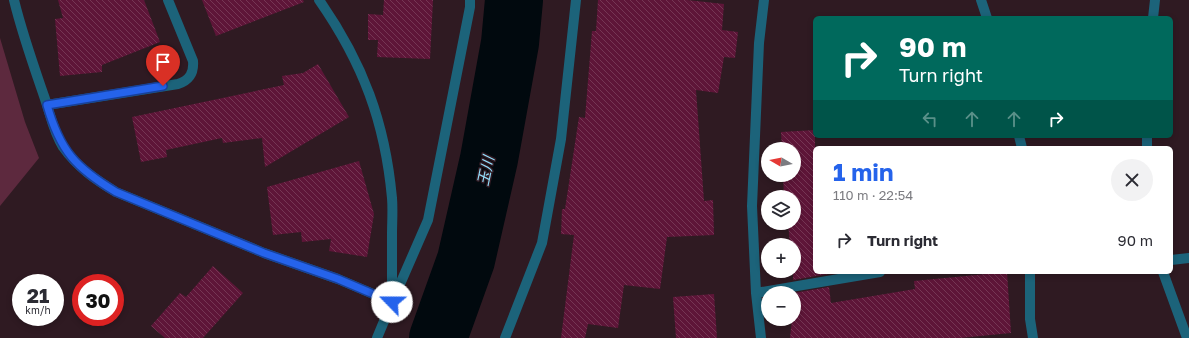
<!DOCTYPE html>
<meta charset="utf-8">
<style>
body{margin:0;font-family:"Golos Text","Noto Sans JP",sans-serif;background:#f2f2f3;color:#2b2b33;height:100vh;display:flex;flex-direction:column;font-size:15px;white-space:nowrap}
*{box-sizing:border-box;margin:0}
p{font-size:13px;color:#7c7c81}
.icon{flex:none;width:22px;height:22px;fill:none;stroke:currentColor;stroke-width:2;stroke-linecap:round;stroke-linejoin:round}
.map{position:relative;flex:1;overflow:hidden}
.details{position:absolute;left:813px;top:146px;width:360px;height:128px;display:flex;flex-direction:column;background:#fff;border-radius:6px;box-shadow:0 2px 6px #0003}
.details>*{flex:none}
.banner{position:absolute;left:813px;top:16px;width:360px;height:122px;border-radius:6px;box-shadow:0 2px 6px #0003;background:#00695c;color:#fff;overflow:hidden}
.needle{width:26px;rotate:279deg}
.buttons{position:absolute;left:761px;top:142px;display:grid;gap:8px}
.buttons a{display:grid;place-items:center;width:40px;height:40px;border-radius:50%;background:#fff;box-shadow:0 2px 6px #0003;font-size:20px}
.speed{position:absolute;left:12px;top:274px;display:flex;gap:8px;font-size:20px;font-weight:700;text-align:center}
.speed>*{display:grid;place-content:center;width:52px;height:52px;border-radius:50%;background:#fff;box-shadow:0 2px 6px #0003;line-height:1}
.speed small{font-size:10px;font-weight:400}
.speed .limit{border:6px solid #d22;background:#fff;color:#111}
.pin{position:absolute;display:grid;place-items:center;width:34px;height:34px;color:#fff;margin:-41px -17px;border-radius:50% 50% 50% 0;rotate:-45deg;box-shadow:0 0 4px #0007}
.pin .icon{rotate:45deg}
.me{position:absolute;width:44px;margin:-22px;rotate:293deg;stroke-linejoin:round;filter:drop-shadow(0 0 3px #0008)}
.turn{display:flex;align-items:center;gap:14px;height:84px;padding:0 20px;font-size:18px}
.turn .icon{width:52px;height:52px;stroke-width:2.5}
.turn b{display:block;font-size:28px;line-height:34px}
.lanes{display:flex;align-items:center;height:38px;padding:0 20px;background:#0003;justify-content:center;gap:20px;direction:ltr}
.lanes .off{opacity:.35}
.round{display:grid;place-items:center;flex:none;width:42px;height:42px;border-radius:21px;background:#f2f2f3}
.headline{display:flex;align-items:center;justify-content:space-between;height:68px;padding:0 20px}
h1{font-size:24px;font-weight:700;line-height:30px;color:#2563eb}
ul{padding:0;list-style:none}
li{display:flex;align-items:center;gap:12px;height:52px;padding:0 20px}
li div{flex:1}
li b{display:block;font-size:15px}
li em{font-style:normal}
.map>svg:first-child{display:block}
.park{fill:#5d293e}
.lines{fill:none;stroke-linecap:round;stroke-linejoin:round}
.river{stroke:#01090e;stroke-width:58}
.building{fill:url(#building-back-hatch)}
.service{stroke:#1c637a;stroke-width:10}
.minor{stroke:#1c637a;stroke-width:10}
.route-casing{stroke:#184099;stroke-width:10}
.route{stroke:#2563eb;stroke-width:7}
.labels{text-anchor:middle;stroke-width:3;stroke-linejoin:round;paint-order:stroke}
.water-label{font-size:15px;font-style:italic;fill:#93defb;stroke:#2f1a22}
</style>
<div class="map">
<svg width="1189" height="338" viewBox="0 0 1189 338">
<defs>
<pattern id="building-back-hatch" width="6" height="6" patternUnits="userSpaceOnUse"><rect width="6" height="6" fill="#5e1538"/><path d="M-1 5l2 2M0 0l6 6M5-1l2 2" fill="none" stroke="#753654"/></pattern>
</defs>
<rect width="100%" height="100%" fill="#2f1a22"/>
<path class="park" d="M0 38 25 122 39 158 0 206Z"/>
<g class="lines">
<path class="river" d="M438 338 466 260 489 159 510 43 514 0"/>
</g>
<path class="building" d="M58 0H144L160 42 102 65V72L60 76 55 19 63 18Z
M202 0H303L304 2 216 36Z
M384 0H433L430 59 377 57 378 40H368V14L383 15Z
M598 0H687L724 4 722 30 738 32 735 58 724 57 718 93 696 90 704 201 713 200 714 235 667 237 660 289 624 285 618 328 588 324 585 338H561L574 235 561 234 562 209H565L579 117 585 118 592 31H596Z
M318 64 349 117 265 167 262 138 223 143 222 138 166 150 167 157 141 162 132 117 284 85 282 76 303 73Z
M815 130V272H828V274L793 280 794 245H790L788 223H794V197H784L783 175H794V149H782L781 132Z
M359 161 374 214 367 257 329 251 331 239 302 242 301 232 273 235 267 187Z
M213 266 243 293 203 338H165L151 326 180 293 186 297Z
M1007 272 1011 333 960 338H790L792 319H794V293L829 287 831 303 915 289 914 281Z
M714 294 717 338H676L673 297Z"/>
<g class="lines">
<path class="service" d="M1153 18 1155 0
M1147 148V136
M1030 272V319L1033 338
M1163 272 1187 338"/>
<path class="minor" d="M14 0C22 33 33 64 44 96 50 113 53 131 63 147 77 167 96 180 116 192L264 253 338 279 392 302 377 338
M319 0C363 63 385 122 392 198 393 210 392 222 392 235 392 257 392 279 392 302
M981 0 987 18
M47 105 178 84C190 80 194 73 193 61L168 0
M1019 136 1022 148
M1171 260 1189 258
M756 293 880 272
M394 298 428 220 470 7V0
M505 338 542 243 561 139 576 0
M761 338 756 293 752 206 759 43 764 0"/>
</g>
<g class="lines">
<defs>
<path id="route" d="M163 86 47 105C60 151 76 168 116 192L264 253 338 279 392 302"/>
</defs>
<use href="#route" class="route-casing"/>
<use href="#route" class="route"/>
</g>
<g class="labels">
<g class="water-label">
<text transform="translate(486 171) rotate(-78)" y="5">玉川</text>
</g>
</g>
</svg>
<div class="buttons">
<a><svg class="needle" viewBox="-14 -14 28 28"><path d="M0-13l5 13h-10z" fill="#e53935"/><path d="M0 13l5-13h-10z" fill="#7c7c81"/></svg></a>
<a><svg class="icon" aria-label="layers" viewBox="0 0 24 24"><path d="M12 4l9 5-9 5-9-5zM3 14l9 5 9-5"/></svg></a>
<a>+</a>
<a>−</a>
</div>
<div class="speed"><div>21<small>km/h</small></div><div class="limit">30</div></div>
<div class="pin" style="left:163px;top:86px;background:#d93025"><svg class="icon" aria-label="arrive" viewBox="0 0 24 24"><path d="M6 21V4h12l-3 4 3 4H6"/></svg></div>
<svg class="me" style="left:392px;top:302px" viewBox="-20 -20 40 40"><circle r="19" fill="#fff"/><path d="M0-13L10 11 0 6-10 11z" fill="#2563eb"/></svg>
<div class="banner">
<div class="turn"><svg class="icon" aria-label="right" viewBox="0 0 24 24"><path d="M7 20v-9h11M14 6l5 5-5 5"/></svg><div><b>90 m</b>Turn right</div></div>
<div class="lanes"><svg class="icon off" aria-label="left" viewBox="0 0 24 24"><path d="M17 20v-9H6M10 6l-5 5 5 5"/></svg><svg class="icon off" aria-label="ahead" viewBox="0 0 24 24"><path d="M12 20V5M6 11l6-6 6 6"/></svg><svg class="icon off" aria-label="ahead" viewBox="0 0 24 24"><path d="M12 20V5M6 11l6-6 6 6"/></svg><svg class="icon" aria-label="right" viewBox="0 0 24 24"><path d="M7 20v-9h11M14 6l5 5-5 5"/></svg></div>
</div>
<section class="details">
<div class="headline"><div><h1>1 min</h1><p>110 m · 22:54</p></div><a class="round"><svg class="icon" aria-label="close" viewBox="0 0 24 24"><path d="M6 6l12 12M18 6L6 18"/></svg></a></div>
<ul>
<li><svg class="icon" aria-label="right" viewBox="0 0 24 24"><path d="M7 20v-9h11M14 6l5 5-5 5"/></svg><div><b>Turn right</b></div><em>90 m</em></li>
</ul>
</section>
</div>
